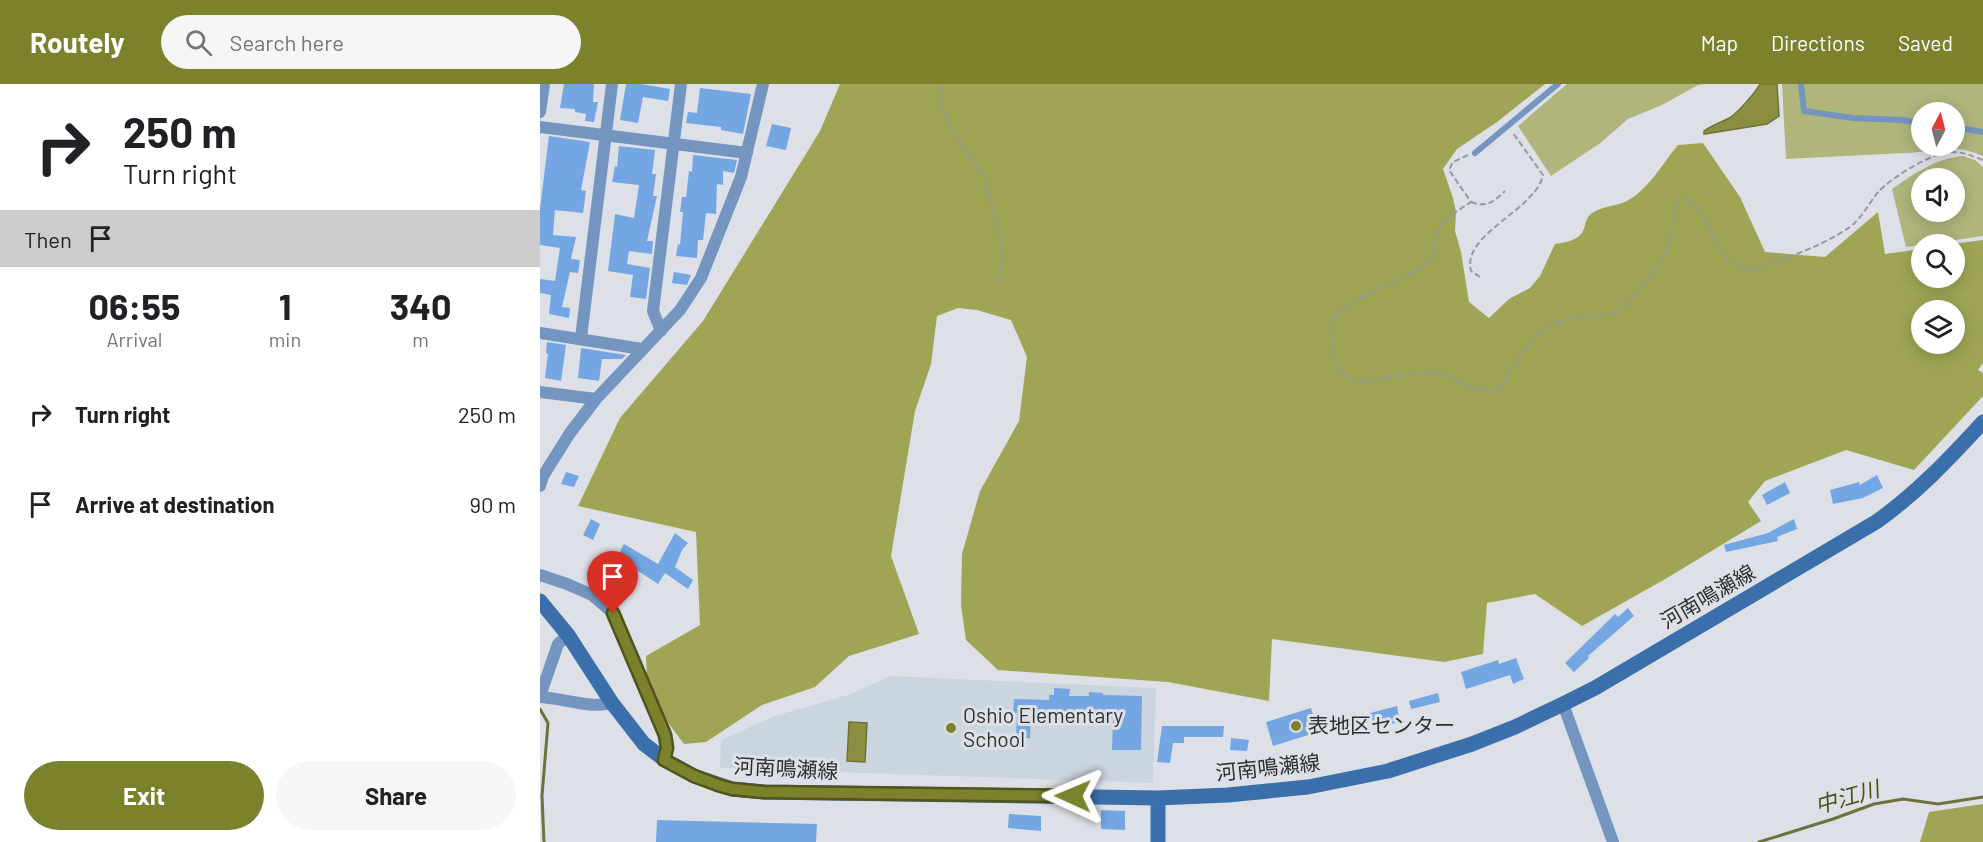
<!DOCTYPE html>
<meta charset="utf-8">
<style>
body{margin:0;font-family:Barlow,"Noto Sans JP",sans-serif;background:#f6f6f6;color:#202124;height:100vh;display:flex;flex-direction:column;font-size:22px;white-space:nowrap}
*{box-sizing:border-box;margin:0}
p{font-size:20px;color:#757577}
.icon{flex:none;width:33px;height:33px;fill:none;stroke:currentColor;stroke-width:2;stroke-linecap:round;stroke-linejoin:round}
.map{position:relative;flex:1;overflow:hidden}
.panel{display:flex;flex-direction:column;background:#fff;width:540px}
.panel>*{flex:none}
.top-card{background:#fff;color:#202124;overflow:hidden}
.needle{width:39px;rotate:7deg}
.buttons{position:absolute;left:1371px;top:18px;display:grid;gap:12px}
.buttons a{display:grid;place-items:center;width:54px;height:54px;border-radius:50%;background:#fff;box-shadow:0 3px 15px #0003;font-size:30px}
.pin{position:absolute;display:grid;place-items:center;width:51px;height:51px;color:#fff;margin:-62px -26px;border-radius:50% 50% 50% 0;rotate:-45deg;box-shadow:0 0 6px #0007}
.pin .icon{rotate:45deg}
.me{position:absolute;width:66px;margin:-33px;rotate:271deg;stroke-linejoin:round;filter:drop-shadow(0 0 4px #0008)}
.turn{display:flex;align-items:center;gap:21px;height:126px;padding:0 24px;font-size:27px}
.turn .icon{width:78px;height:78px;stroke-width:2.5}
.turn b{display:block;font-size:42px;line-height:51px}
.then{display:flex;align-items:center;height:57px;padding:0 24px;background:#0003;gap:12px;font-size:22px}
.eta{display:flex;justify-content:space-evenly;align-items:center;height:102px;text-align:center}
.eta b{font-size:36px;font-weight:700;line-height:42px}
.primary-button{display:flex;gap:12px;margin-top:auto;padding:12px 24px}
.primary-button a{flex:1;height:69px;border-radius:36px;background:#7c812c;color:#fff;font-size:24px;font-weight:700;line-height:69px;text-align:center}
.primary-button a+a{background:#f6f6f6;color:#202124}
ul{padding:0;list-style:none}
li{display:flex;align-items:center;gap:18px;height:90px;padding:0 24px}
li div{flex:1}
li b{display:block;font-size:22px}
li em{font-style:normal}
header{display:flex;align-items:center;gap:36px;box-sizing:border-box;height:84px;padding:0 30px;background:#7c812c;color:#fff}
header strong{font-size:28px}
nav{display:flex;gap:33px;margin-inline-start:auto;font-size:21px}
.search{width:420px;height:54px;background:#f6f6f6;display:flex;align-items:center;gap:15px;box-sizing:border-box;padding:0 21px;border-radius:33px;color:#757577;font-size:22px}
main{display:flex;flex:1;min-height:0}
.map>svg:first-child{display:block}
.built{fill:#cbd5df}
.green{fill:#b0b57c;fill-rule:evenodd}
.forest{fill:#9fa555;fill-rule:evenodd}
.water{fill:#898f3e;stroke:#6e723a;stroke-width:1.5}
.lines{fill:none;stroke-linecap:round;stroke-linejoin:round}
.stream{stroke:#6e723a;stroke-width:3}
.building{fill:#74a6e3}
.path{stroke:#969a9e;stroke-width:2;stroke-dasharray:6 3;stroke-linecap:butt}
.service{stroke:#7395bf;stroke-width:6}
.minor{stroke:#7395bf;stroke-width:12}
.secondary{stroke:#3a6fac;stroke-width:15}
.route-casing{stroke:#51541d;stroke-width:15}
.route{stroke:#7c812c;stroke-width:10}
.poi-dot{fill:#7c812c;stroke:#dde1e7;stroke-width:2}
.labels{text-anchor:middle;stroke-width:6;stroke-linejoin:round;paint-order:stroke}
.street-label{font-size:21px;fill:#2e3032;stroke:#dde1e7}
.poi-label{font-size:21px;fill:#2e3032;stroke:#dde1e7;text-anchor:start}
.water-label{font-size:22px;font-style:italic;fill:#4c4f12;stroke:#dde1e7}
</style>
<header>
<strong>Routely</strong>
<div class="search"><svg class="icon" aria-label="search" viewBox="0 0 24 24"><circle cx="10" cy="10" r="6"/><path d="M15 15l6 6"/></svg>Search here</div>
<nav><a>Map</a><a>Directions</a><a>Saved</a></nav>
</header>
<main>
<section class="panel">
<div class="top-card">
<div class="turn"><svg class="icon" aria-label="right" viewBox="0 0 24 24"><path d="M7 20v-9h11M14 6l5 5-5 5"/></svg><div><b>250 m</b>Turn right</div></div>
<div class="then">Then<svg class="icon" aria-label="arrive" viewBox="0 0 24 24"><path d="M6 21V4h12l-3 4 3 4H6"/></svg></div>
</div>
<div class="eta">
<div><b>06:55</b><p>Arrival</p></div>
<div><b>1</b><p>min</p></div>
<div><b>340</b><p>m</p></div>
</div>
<ul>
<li><svg class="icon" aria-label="right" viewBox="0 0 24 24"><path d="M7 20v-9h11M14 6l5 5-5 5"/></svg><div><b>Turn right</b></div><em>250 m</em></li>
<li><svg class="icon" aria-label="arrive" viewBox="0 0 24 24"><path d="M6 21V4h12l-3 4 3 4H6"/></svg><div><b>Arrive at destination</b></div><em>90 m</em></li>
</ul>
<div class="primary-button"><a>Exit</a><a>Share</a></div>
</section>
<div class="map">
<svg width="1443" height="758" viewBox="0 0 1443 758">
<rect width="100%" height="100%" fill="#dde1e7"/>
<path class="built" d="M350 592 616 604 613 699 180 684 181 656 235 632 311 610Z"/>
<path class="green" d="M1027 0H1166L1158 1 1122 21 1088 35 1059 60 1011 92 978 42Z
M1242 0H1443V72C1414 59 1396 68 1366 69 1326 71 1286 73 1246 75ZM1382 28H1414V62H1382Z
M1423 72 1435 76 1443 83V152L1366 163 1352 105C1374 90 1396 74 1423 72ZM1414 94V128H1382V94Z"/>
<path class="forest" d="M300 0H1005L957 38 917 65 903 85 913 114 916 128 915 147 921 168 929 218 949 234 969 215 990 204 1000 192 1015 160C1023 159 1035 157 1041 150 1045 146 1045 138 1048 133 1057 122 1075 123 1087 117 1109 105 1122 80 1138 61L1163 59 1200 113 1225 168 1285 173 1338 128 1345 170 1381 165 1382 194H1414V160H1412L1443 156V279L1438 286 1443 289V312L1374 386 1306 366 1225 397 1208 418 1221 437 1127 494 1042 542 995 510 947 519 943 570 904 578 732 555 729 617 628 598 458 586 426 556 421 521 422 470 440 407 479 337 487 273 471 236 437 226 418 224 397 232 391 280 375 327 351 472 379 550 309 572 275 603 222 621 166 658 144 660 108 612 106 572 160 541 156 448 38 422 80 334 163 237 280 47ZM1382 226H1414V260H1382Z
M1443 720V758H1380L1389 728Z"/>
<path class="water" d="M1220 0H1237L1239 32 1227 40 1164 50V47C1172 41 1183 38 1191 33 1199 27 1215 9 1220 0Z
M309 638 327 639 325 678 307 677Z"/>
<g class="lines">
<path class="stream" d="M0 625 8 639 2 712 4 758
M1219 758 1293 735 1334 720 1363 715 1398 720 1443 713"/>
</g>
<path class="building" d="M24 0H54L53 18H58L54 38 45 37 46 30 35 28V25L20 24Z
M86 0H101L130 5 128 17 103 13 98 39 80 36Z
M160 4 211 10 203 50 181 46V43L146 39 148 28 157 29Z
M232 40 251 44 246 66 226 62Z
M9 52 50 58 41 106 46 107 43 129 15 126 13 151 36 153 31 175 40 176 38 189 30 188 22 223 30 224 29 234 9 230 11 211 0 209V195L15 197 20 164 0 161V124Z
M79 62 115 66 112 90H116L113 112H117L107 157H113L112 170 89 167 87 180 110 184 106 215 90 213 93 191 68 187 75 130 94 134 99 101 72 98 75 82 77 83Z
M153 71 197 76 194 89 183 87V101L177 100 176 130 166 129 163 156H158L157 174 136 172 138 160 140 161 143 128H140L142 113H146L149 87 152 88Z
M134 188 151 191 147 201 132 199Z
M7 258 26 261 21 297 5 294 8 270 6 269Z
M41 264 86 271 82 275H62L59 297 38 294Z
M26 388 39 392 34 403 21 400Z
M1337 391 1343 404 1323 414 1293 420 1290 406 1319 398 1320 401Z
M1245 398 1250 409 1227 421 1222 411Z
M51 435 60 440 53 456 43 451Z
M1254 435 1257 445 1237 453 1238 457 1186 468 1184 461 1228 449Z
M135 449 148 459 142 466 135 483 153 496 148 505 125 489 118 500 77 473 84 460 118 480Z
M1088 524 1094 532 1048 572 1049 574 1034 588 1025 579 1075 530 1078 533Z
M976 574 984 595 973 600 970 591 926 605 921 588 958 576 959 580Z
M514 604 530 605 529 612H549V608L563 609V611L602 612 601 666H572L573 634 491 630 490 654H476L477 629H473L474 615 509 616V611H514Z
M898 609 900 618 871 625 869 617Z
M857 622 860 638 834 644 830 629Z
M771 624 778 648 733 662 726 638Z
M622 642H684L683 653H644V659H633L630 679 617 678Z
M691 654 709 656 707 667 690 666Z
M704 676 715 677 713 691 702 689Z
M561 726 585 727V746L561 745Z
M469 730 501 732V747L468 744Z
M117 736 277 740 276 758H116Z"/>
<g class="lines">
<path class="path" d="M400 0 401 22 412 47 444 92 463 168 458 201
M928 71 913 78 909 86 931 118 902 137 898 145 893 175 859 197 840 202 796 230 791 241 793 269 798 284 804 291 816 298 892 288 908 292 940 307 951 308 960 305C980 273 993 240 1035 233 1050 231 1066 233 1081 228 1095 210 1124 178 1130 157 1134 143 1132 130 1139 116L1146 114C1179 135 1169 185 1217 185 1249 173 1282 162 1310 143 1322 134 1329 119 1339 107 1353 93 1392 68 1412 68 1423 68 1433 72 1443 76
M931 118C947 124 953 118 965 107
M940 193 931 187C921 150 996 126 1003 91L973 49"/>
<path class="service" d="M1261 0 1264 27 1313 34 1362 36 1382 39
M1414 43 1443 48
M935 69 1018 0"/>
<path class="minor" d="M0 28 4 0
M0 43 207 69
M121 247 113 227 141 0
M0 249 102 265
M41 254 72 0
M0 308 56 315
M0 402 3 392 30 349 56 315 140 226 161 194 201 93 223 0
M0 491 27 500 52 511 73 529 125 651 127 664 125 676
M0 612 18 560 28 551
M0 613C24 614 49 625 72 619
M1023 620 1073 758"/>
<path class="secondary" d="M0 517 28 551 72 619 104 660 125 676 154 692 192 705 224 708 618 714 688 711 768 703 848 687 932 660 975 643 1023 620 1055 604 1336 438C1376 410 1410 374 1443 338
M618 758V714"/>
</g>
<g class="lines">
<defs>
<path id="route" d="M73 529 125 651 127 664 124 676 154 692 178 701 192 705 224 708 533 712"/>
</defs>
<use href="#route" class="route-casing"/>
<use href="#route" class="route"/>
</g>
<g class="poi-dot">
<circle cx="756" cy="642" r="6"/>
<circle cx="411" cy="644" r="6"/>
</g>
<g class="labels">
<g class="street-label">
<text transform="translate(1168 513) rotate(-30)" y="7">河南鳴瀬線</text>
<text transform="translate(728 684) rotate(-6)" y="7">河南鳴瀬線</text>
<text transform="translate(246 685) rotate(3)" y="7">河南鳴瀬線</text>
</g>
<g class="poi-label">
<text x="423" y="639">Oshio Elementary<tspan x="423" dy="24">School</tspan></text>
<text x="768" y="649">表地区センター</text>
</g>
<g class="water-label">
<text transform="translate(1307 713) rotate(-16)" y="8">中江川</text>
</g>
</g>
</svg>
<div class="buttons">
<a><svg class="needle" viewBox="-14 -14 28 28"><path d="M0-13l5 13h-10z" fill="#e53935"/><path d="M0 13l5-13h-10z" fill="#757577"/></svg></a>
<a><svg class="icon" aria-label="sound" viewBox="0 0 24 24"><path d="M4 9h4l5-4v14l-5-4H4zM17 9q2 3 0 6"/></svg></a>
<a><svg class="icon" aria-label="search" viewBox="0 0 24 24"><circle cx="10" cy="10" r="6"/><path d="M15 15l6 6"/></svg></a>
<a><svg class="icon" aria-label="layers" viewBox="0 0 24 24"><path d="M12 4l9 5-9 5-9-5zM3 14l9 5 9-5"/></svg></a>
</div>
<div class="pin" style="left:73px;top:529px;background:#d93025"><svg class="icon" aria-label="arrive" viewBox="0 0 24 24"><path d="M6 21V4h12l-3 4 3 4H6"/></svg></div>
<svg class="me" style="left:533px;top:712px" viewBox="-20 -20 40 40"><path d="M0-17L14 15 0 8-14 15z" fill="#7c812c" stroke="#fff" stroke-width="4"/></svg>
</div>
</main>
